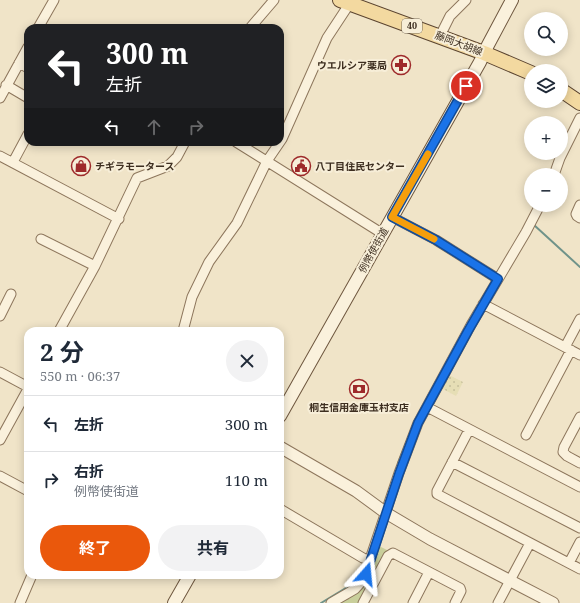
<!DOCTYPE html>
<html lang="ja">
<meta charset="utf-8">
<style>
body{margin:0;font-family:"Noto Serif","Noto Sans JP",serif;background:#f2f2f3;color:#1f2937;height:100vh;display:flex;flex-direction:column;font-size:15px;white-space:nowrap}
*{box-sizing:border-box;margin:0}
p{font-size:13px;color:#747a83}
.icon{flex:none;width:22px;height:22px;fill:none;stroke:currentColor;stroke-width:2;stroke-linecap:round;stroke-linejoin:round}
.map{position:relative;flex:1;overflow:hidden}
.panel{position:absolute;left:24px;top:327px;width:260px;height:252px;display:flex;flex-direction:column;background:#fff;border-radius:12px;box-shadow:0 2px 10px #0003}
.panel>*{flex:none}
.guide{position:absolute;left:24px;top:24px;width:260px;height:122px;border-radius:12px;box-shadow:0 2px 10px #0003;background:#202124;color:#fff;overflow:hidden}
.controls{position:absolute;left:524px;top:12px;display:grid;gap:8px}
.controls a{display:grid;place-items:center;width:44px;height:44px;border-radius:50%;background:#fff;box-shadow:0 2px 10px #0003;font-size:20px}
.pin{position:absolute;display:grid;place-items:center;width:34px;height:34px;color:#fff;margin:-17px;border:2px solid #fff;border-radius:50%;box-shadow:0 1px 4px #0007}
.me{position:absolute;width:44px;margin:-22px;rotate:18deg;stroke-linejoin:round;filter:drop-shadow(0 0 3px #0008)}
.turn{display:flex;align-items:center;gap:14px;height:84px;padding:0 16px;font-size:18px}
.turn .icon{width:52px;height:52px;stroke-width:2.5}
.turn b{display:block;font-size:28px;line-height:34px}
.lanes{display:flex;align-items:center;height:38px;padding:0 16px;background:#0003;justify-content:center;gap:20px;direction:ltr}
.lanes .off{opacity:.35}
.round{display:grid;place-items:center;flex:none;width:42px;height:42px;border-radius:21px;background:#f2f2f3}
.summary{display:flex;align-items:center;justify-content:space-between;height:68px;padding:0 16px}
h1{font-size:24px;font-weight:700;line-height:30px}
.primary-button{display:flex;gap:8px;margin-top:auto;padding:8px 16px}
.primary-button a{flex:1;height:46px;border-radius:24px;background:#ea580c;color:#fff;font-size:16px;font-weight:700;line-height:46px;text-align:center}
.primary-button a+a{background:#f2f2f3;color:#1f2937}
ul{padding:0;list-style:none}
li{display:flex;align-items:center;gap:12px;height:56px;padding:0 16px;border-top:1px solid #e0e1e3}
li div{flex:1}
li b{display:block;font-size:15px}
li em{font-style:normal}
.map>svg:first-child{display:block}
.farmland{fill:url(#farmland-dots)}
.park{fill:url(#park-crowns)}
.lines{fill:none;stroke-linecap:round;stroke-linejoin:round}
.stream{stroke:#6f938a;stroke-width:2}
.minor-casing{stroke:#8d765c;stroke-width:11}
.tertiary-casing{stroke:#8d765c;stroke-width:13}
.secondary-casing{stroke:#6f573f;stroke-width:14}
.primary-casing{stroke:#5b4430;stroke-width:16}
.minor{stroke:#faf1dc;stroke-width:9}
.tertiary{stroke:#faf1dc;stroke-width:11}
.secondary{stroke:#faf1dc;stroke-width:12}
.primary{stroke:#f3d9a0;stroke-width:14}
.route-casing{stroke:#114b97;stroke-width:10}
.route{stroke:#1a73e8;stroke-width:7}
.slow{stroke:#f59e0b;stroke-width:7}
.labels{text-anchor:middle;stroke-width:4;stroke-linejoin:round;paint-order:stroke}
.shield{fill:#f7eed8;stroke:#756857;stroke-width:1}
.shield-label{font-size:9px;font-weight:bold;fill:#3d2e20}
.street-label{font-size:10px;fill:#3d2e20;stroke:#f7eed8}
.poi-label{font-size:10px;font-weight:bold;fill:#3d2e20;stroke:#f7eed8;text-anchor:start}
</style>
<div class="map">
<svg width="580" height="603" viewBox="0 0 580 603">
<defs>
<pattern id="farmland-dots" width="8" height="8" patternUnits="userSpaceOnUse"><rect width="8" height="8" fill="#e6deb5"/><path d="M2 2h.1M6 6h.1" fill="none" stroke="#c6bf9b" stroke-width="1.8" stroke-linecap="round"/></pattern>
<pattern id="park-crowns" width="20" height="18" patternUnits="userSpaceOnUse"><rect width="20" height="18" fill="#c9cf9b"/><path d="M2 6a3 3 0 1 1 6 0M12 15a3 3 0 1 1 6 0" fill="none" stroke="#aeb285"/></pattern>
</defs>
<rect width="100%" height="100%" fill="#f0e4c8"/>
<path class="farmland" d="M451 376 463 382 456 396 441 388 447 377Z"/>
<path class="park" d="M379 546 387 550 360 603H338L359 591 364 587Z"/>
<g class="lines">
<path class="stream" d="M534 225 580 267
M398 463 414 423
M321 603 354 583"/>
<defs>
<path id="minor" d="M38 28 54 0
M250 28 274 0
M440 36 450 16 466 0
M19 63 28 68
M6 85 28 98
M0 98 28 47
M236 142 383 234
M0 156 119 219
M13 162 28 134
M554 175 560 158 580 118
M580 205 576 214 577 216 580 218
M392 217 436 240 498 279
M41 239 95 266
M483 304 580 355
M0 316 11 294
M59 331 95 266 137 178 168 166 177 157 185 142
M183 331 192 297 209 262 237 223 267 161 282 139 327 38 350 3
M565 347 580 319
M0 372 28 387
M427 407 580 487
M580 417 564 447 563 452 567 456 580 463
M469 430 437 491V494L580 569
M526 435 571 350
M0 440 28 389
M452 462 580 528
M0 476 28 491
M280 509 363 558 370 560
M569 563 580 542
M20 603 32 575
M331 603 355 589 363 580 399 473 418 423 471 325 526 232 540 205
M363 603 388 556 393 553 460 588 461 591 455 603
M413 603 429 572
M498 603 530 543"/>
<path id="tertiary" d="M280 447 356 491 386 513 430 539 553 603"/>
<path id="secondary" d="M280 416 480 62 488 45 512 0
M174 603 190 575"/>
<path id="primary" d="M340 0 484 53 531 73
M561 90 580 103"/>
</defs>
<use href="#minor" class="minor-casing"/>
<use href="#tertiary" class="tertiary-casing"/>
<use href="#secondary" class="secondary-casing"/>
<use href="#primary" class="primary-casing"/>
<use href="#minor" class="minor"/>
<use href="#tertiary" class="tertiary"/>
<use href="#secondary" class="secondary"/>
<use href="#primary" class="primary"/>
</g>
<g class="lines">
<defs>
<path id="route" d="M366 574 399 474 418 423 468 331 498 279 436 240 392 217 466 86"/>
</defs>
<use href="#route" class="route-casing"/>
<use href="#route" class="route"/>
<path class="slow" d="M428 154 392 217 434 239"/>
</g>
<defs>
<symbol id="pharmacy-ring" viewBox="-11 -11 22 22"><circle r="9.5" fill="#f7eed8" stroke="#9e2a2b" stroke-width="1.5"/><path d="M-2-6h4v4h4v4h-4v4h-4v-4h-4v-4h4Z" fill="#9e2a2b"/></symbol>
<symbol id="shop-ring" viewBox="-11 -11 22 22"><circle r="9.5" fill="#f7eed8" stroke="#9e2a2b" stroke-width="1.5"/><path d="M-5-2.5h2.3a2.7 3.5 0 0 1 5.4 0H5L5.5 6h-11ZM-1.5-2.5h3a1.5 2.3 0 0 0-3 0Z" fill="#9e2a2b"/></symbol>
<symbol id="civic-ring" viewBox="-11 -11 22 22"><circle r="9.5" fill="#f7eed8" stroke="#9e2a2b" stroke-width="1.5"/><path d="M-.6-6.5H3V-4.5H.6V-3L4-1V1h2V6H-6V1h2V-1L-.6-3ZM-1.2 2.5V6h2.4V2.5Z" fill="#9e2a2b"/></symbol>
<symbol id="bank-ring" viewBox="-11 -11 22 22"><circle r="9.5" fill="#f7eed8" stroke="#9e2a2b" stroke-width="1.5"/><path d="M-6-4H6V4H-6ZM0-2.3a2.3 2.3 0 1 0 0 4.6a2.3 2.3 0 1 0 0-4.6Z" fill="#9e2a2b"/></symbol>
</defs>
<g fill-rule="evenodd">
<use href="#pharmacy-ring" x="390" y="54" width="22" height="22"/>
<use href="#shop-ring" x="70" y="155" width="22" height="22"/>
<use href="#civic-ring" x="290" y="155" width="22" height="22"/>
<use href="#bank-ring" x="348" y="378" width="22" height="22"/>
</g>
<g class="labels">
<rect class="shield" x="402" y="19" width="20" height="14" rx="3"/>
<g class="shield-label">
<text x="412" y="29">40</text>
</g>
<g class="street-label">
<text transform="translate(459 43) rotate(21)" y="4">藤岡大胡線</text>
<text transform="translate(373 250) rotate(-61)" y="4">例幣使街道</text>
</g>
<g class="poi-label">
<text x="387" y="69" text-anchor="end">ウエルシア薬局</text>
<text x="95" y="170">チギラモータース</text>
<text x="315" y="170">八丁目住民センター</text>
<text x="359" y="411" text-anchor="middle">桐生信用金庫玉村支店</text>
</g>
</g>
</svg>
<div class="controls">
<a><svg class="icon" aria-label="search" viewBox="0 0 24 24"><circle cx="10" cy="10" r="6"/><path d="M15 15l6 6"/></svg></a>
<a><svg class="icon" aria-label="layers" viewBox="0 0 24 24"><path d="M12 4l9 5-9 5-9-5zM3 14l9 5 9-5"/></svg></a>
<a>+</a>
<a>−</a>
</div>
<div class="pin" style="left:466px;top:86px;background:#d93025"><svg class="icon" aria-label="arrive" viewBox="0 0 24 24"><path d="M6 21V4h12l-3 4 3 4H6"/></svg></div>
<svg class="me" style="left:366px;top:574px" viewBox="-20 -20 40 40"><path d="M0-17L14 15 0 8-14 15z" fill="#1a73e8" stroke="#fff" stroke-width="4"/></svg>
<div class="guide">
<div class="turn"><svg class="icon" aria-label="left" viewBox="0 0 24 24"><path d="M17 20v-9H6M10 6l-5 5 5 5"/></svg><div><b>300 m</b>左折</div></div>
<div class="lanes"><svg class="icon" aria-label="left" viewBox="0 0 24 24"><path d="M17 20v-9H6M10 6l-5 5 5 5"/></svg><svg class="icon off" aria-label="ahead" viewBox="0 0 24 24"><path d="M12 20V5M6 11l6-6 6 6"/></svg><svg class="icon off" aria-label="right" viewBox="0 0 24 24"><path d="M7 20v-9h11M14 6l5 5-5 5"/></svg></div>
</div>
<section class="panel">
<div class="summary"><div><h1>2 分</h1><p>550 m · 06:37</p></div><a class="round"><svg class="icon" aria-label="close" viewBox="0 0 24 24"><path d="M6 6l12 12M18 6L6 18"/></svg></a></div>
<ul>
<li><svg class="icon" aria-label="left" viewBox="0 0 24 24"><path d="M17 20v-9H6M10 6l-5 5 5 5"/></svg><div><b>左折</b></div><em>300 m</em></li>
<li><svg class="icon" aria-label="right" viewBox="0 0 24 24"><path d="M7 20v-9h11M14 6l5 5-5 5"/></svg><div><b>右折</b><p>例幣使街道</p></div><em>110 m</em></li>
</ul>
<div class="primary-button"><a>終了</a><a>共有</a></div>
</section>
</div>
